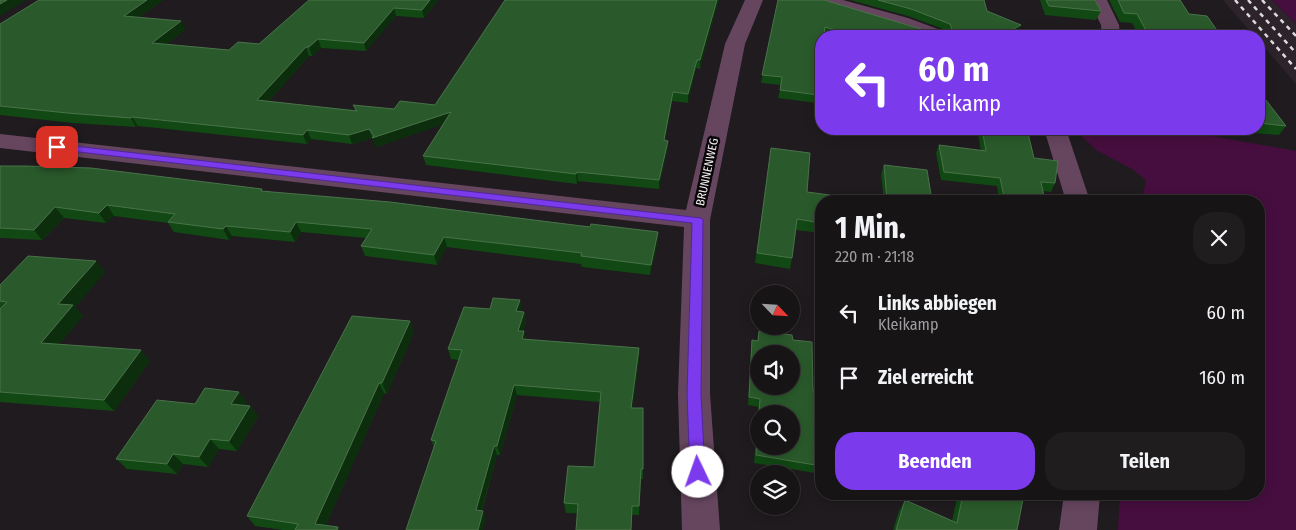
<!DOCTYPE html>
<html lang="de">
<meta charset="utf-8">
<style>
body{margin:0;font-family:"Fira Sans Condensed",sans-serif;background:#201d1f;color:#f1f3f6;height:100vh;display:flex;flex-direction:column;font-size:19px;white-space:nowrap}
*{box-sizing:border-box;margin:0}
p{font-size:16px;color:#9e9ea1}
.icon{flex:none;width:28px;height:28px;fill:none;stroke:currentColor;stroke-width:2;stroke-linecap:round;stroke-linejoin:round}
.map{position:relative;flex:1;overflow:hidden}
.sheet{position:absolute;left:815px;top:195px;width:450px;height:305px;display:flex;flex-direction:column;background:#171416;border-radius:20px;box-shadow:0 2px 12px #0003,0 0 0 1px #363335}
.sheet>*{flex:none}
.top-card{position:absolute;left:815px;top:30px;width:450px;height:105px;border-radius:20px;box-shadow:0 2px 12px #0003,0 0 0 1px #363335;background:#7c3aed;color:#fff;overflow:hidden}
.needle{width:32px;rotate:115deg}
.fabs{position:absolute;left:750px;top:285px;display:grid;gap:10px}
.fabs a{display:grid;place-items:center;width:50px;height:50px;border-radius:50%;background:#171416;box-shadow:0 2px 12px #0003,0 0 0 1px #363335;font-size:25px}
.pin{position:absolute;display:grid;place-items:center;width:42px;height:42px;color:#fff;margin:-21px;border-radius:10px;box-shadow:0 2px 8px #0006}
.me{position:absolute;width:55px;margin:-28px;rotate:357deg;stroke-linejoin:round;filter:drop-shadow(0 0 4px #0008)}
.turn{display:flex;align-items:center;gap:18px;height:105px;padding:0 20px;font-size:22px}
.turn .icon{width:65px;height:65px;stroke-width:2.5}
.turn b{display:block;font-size:35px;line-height:42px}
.round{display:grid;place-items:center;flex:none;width:52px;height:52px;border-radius:20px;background:#201d1f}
.head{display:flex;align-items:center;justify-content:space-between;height:85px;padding:0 20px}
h1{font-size:30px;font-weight:700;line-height:38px}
.primary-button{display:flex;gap:10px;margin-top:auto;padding:10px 20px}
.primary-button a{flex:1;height:58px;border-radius:20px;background:#7c3aed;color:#fff;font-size:20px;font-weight:700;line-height:58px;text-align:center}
.primary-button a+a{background:#201d1f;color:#f1f3f6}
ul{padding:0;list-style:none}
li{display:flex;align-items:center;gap:15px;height:65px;padding:0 20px}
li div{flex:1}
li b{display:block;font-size:19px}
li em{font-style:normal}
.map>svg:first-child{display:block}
.built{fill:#2d242b}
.green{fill:#460e3e}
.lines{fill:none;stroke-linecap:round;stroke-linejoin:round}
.minor{fill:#66465f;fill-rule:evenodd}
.rail{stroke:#dddbdd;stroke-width:2.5;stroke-dasharray:4.5 4.5;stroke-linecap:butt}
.wall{fill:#114813}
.shaded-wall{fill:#0c2e0d}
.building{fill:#2a5a2b;stroke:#4a724b;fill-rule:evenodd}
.route{fill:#7c3aed;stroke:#51269a}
.labels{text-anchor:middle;stroke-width:5;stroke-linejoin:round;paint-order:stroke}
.street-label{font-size:12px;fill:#f5f3f5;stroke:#080607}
</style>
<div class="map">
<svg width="1296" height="530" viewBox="0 0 1296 530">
<rect width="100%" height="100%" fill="#1f1b1e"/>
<path class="built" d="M1223 0H1272L1296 24V84L1259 41V36H1254Z"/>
<path class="green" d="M1272 0H1296V24Z
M1074 129H1173L1296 151V530H1118L1120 494H1259V201H1142L1146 180 1132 169 1096 150Z"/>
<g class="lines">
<path class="minor" d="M745 0H763L745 44 710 220V394L720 530H682L678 394 684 227 0 148V134L686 210 725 44Z
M815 0H843L908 18 946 32 948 36H922L894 26 818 4Z
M1089 0H1107L1119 25 1120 36H1102L1101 25Z
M1044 129H1066L1090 201H1066Z
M1064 494H1100L1097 530H1059Z"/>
<path class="rail" d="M1235 0 1296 69
M1248 0 1296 53
M1262 0 1296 36"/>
</g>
<path class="wall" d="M39 0H163L139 17 186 29 167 44 229 50 259 44 309 0H438L424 18 396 16 366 51 321 48 312 56H309L268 102 355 110 353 105 394 109 435 105 505 0H719L700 69 696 68 688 103 672 101 665 140 668 141 667 150 659 189 578 181 577 184 426 165 423 156 443 124 376 147 372 138 352 144 311 139 307 144 138 126 136 127 73 123 0 115V24Z
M778 0 924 30H946L908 16 850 0H984L987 11 1021 25 1018 32 1011 36H830L824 34 818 95 817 103 778 98 781 85 761 83Z
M1040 0H1095L1101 11 1096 20 1045 15Z
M1109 0H1180L1189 14 1221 36H1139L1132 23 1120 22Z
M1259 91 1286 126 1279 135 1227 131 1226 129H1259Z
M977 129H1027L1034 158 1055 183 1051 192 1043 191 1045 201H999L997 186 941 180 936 153 939 145 981 151Z
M771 148 807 192 821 201V233L796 230 792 258 790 269 755 263Z
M884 165 932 201H884L881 174Z
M0 166 263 191 590 227 658 232V243L650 275 582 267 581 264 447 247 437 265 365 256 361 246 366 238 301 232 295 242 232 236 229 240 174 232 168 223 114 216 106 223 64 218 42 240 0 238Z
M105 272 75 307 83 316 59 344 150 361 114 411 0 402V285Z
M520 300 521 311 524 312 526 322 523 331 526 339 639 348V359L633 408H643V479H641L639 515 566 513 564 503 594 467 600 402 517 395 500 455H497L482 511 486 520 434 447 431 440 459 360 451 359 448 349 490 309Z
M410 321 414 332 387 394 384 393 326 525 340 530H283L255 526 247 516Z
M759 331 793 340 813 390 821 391V474L754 463 758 407 748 405 751 349 752 340 757 341Z
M247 402 245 405 250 406 258 416 237 451 219 449 208 467 183 464 177 474 127 469 116 459Z
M958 494H1024L1017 530H893L899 511 905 500 952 521Z"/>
<path class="shaded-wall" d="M7 0H26L0 16V4Z
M147 0H163L129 24 124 16Z
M430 0H438L424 18 422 10Z
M717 0H719L700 69V60Z
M394 8 396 16 366 51 364 43Z
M181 21 186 29 157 52 152 43Z
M1021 25 1018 32 1011 36H1000Z
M318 39 321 48 312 56 309 47Z
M306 47 309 56 261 110 257 100Z
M697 60 696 68 688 103V94Z
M673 92 672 101 664 150V140Z
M451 112 453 121 376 147 372 138Z
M132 117 138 126 136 127 131 118Z
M369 129 372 138 352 144 349 135Z
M307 130 311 139 307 144 303 135Z
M668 141 667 150 659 189V180Z
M577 172 578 181 577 184 576 174Z
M107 205 114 216 106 223 99 213Z
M55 207 64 218 42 240 34 230Z
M296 222 301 232 295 242 290 232Z
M226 226 232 236 229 240 223 229Z
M658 232V243L650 275 651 265Z
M444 237 447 247 437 265 434 255Z
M96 261 105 272 75 307 83 316 51 353 41 343 58 304Z
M520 300 522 310 518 321 516 311Z
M524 312 526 322 520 341 518 331Z
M410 321 414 332 387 394 382 383Z
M524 331 526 341 522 339Z
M639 348V359L632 418 631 408Z
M141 350 150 361 114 411 104 400Z
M379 383 384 393 324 530 315 524Z
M514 385 517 395 500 455 497 446Z
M239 392 247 402 239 414 231 404Z
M250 406 258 416 237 451 229 441Z
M210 439 219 449 208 467 199 457Z
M494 446 497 455 479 519 476 510Z
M173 454 183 464 177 474 167 464Z
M483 511 486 520 483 530H478Z"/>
<path class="building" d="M0 0H7L0 4Z
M39 0H147L124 16 181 21 152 43 229 50 238 42 259 44 309 0H430L422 10 394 8 364 43 318 39 309 47H306L257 100 357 111 353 105 394 109 400 101 435 105 505 0H717L700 60H697L688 94 673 92 664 140 668 141 659 180 577 172 576 174 423 156 451 112 372 138 374 136 369 129 349 135 307 130 303 135 132 117 131 118 67 113 0 106V24Z
M778 0H824L924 30H950L952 29 950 24 911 9 878 0H984L987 11 1021 25 1000 36H864L854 33 851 35 825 27 824 36H821V64L818 95 780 90 782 77 762 75Z
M1046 0H1095L1101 11 1049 6Z
M1118 0H1180L1189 14 1207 16 1221 36H1149L1137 14 1124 13Z
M1259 91 1286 126 1259 123Z
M982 129H1027L1034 158 1058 161 1055 183 1041 182 1045 201H1005L1000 178 944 172 939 145 986 151Z
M771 148 810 153 807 192 830 195V201H821V223L797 219 792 258 757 253Z
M884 165 927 170 932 201H887Z
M0 166H26L91 168 262 189 261 191 390 202 590 227 591 224 658 232 651 265 581 256 582 253 444 237 434 255 361 246 372 229 296 222 290 232 226 226 223 229 168 222 175 214 107 205 99 213 55 207 34 230 0 228Z
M28 256 96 261 58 304 73 305 41 343 141 350 104 400 0 392V309L7 302 0 301V285Z
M493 298 520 300 516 311 524 312 518 331H524L522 339 639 348 631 408H643V469H641L639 506H632L631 530H576L578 504 564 503 568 466 594 467 601 392 514 385 497 446H494L476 510 483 511 478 530H406L436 441 431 440 462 350 448 349 464 307 490 309Z
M352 316 410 321 382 383H379L315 524 338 527 337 530H295L298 524 247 516Z
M759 331 792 335 793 340 812 342 813 390 821 391V466L756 455 760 399 749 397 752 340 758 341ZM759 354H791V386H759ZM759 414H791V446H759Z
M205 388 239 392 231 404 250 406 229 441 210 439 199 457 173 454 167 464 116 459 157 400 195 404Z
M963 494H1024L1017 530H896L905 500 957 523Z"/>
<path class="route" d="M57 144 701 218 703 220 701 394 705 472 703 476 698 478 693 476 690 472 687 394 692 223 53 149V145Z"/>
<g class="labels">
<g class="street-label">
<text transform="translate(707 172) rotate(-78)" y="4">BRUNNENWEG</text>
</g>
</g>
</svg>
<div class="fabs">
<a><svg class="needle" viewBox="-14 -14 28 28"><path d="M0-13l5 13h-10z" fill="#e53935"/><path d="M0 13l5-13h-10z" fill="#9e9ea1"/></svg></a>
<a><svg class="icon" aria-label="sound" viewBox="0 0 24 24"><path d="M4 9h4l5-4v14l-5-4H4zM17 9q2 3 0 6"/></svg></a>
<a><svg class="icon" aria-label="search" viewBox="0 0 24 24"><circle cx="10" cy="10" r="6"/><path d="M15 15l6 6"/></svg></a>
<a><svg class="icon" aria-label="layers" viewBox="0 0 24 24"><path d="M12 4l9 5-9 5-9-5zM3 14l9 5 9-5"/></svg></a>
</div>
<div class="pin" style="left:57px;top:147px;background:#d93025"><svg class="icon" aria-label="arrive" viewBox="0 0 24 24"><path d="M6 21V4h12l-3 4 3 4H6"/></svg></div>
<svg class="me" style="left:698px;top:472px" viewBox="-20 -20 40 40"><circle r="19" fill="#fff"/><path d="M0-13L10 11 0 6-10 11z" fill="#7c3aed"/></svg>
<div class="top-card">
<div class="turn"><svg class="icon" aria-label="left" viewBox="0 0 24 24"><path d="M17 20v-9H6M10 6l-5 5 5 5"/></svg><div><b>60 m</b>Kleikamp</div></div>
</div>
<section class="sheet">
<div class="head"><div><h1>1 Min.</h1><p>220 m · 21:18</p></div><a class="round"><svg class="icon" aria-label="close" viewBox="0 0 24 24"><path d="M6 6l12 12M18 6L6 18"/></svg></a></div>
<ul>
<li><svg class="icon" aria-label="left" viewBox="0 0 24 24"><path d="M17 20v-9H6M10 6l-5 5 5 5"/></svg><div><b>Links abbiegen</b><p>Kleikamp</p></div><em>60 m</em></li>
<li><svg class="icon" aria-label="arrive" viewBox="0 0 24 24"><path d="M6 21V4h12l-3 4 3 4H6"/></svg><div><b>Ziel erreicht</b></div><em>160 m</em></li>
</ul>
<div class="primary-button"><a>Beenden</a><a>Teilen</a></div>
</section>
</div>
